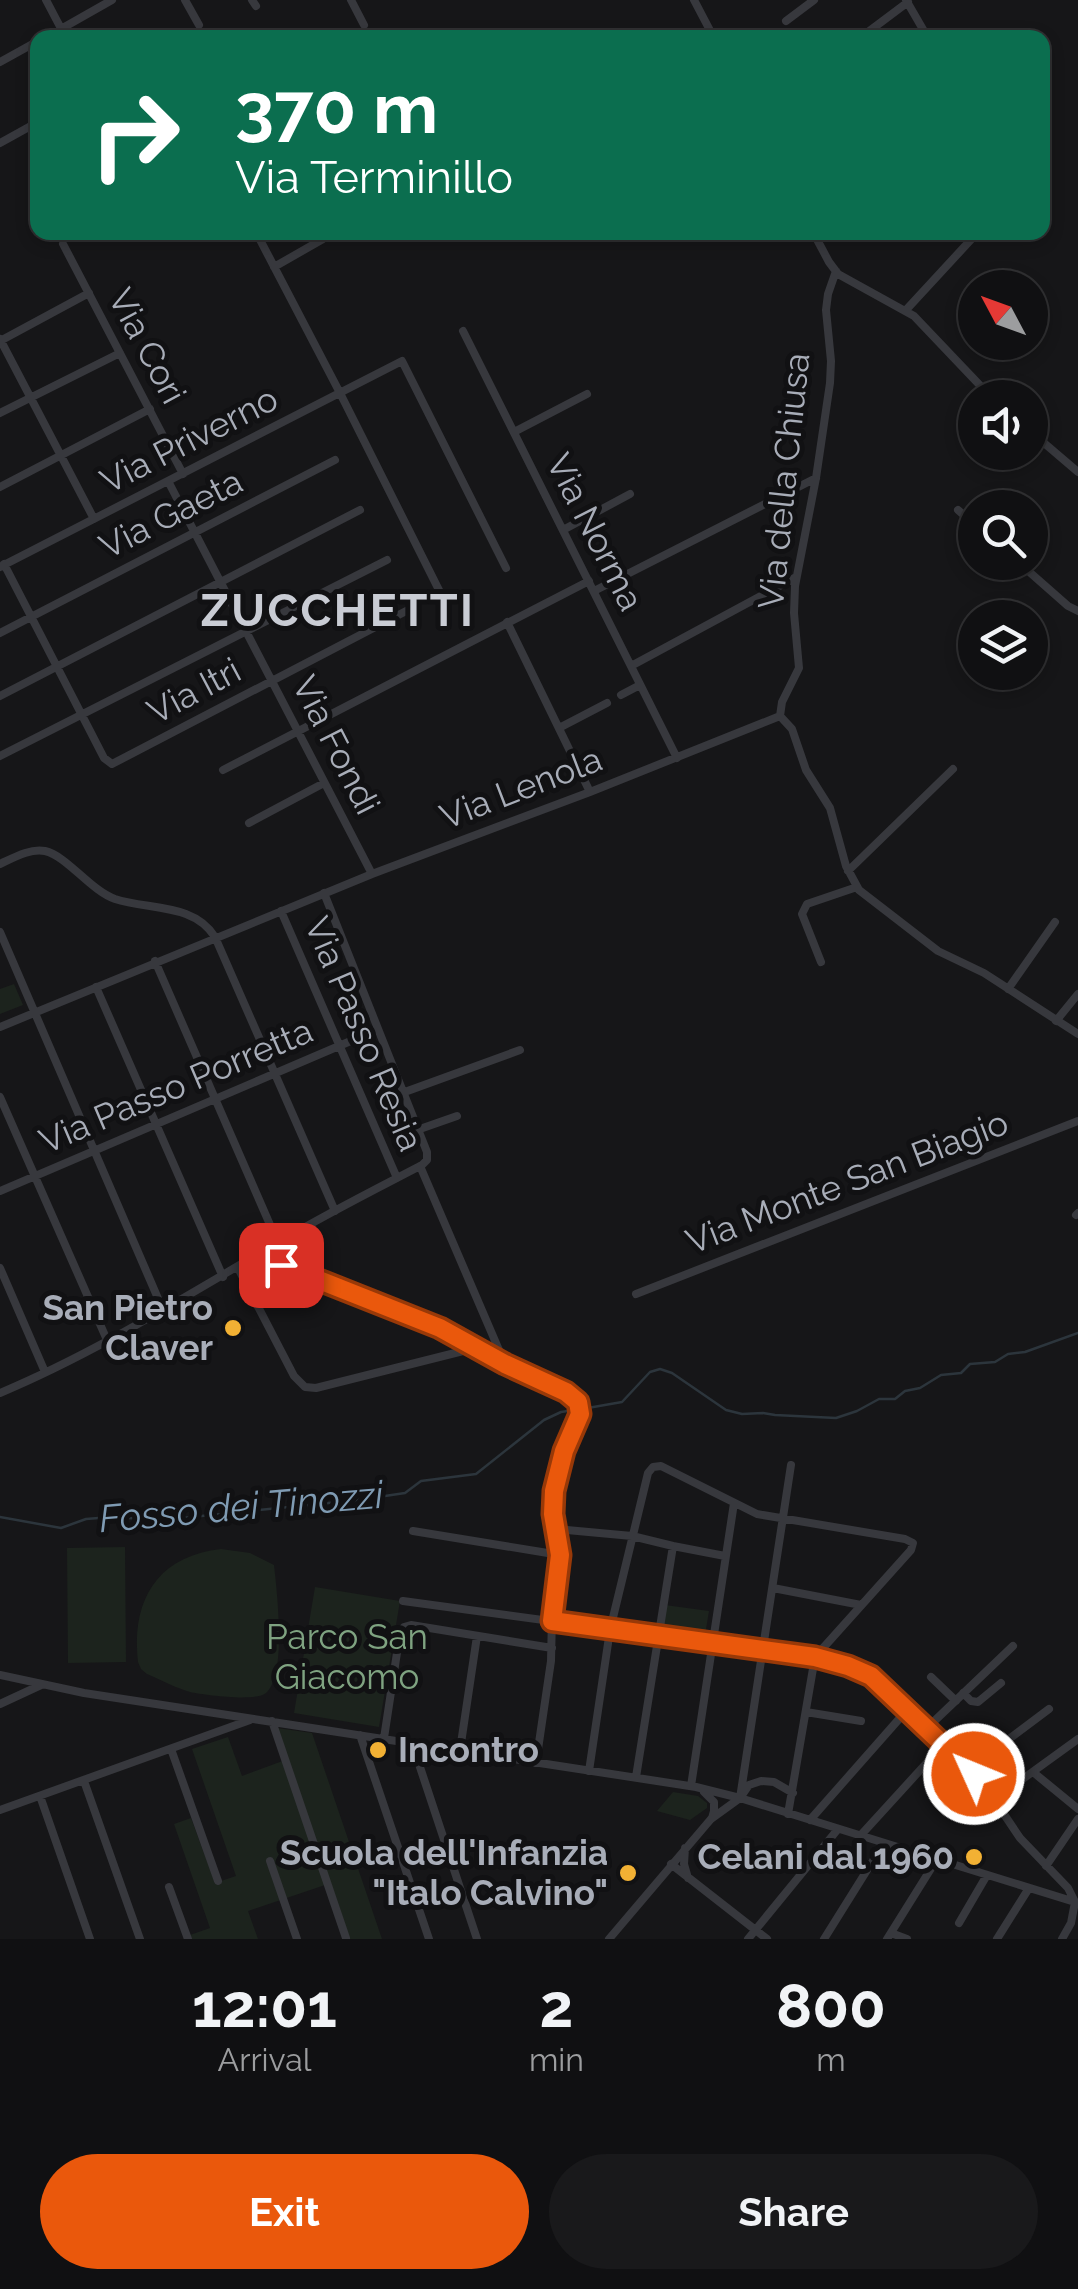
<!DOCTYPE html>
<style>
body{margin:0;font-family:Raleway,sans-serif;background:#19191b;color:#f1f3f6;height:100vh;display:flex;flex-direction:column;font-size:38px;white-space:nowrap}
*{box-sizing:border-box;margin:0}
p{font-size:32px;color:#9c9d9f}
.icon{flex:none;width:55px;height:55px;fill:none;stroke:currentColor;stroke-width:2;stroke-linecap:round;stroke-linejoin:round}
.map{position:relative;height:1939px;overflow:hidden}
.details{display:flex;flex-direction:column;background:#101012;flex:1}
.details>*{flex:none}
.top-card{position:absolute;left:30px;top:30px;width:1020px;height:210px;border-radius:20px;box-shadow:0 5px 15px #0003,0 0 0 2px #303032;background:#0b6e4f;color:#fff;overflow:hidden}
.needle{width:65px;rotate:311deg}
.buttons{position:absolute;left:958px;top:270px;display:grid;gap:20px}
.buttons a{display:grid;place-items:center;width:90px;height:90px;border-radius:50%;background:#101012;box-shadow:0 5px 15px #0003,0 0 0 2px #303032;font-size:50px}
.pin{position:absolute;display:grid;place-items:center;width:85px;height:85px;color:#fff;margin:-42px;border-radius:20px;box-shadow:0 5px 15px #0006}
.me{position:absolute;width:110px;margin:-55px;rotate:314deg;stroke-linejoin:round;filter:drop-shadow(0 0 8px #0008)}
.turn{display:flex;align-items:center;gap:35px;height:210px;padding:0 40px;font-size:45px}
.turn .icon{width:130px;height:130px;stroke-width:2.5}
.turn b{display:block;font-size:70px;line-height:85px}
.eta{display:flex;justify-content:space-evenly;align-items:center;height:170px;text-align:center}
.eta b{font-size:60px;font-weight:700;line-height:70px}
.primary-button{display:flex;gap:20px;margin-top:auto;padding:20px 40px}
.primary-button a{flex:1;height:115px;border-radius:60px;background:#ea580c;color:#fff;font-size:40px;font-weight:700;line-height:115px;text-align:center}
.primary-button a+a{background:#19191b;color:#f1f3f6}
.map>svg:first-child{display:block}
.green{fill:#1c231d}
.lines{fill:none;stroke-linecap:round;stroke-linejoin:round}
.stream{stroke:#2c353c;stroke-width:2.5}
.minor{stroke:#37383d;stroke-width:8}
.route-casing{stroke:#983908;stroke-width:25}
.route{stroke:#ea580c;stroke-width:18}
.poi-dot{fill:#f2b134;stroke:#111113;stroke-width:4}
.labels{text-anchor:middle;stroke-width:10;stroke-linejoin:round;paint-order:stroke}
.street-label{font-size:35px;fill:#a8adb8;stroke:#111113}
.poi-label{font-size:35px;font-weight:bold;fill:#a8adb8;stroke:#111113;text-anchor:end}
.park-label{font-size:35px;fill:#7fa381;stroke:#111113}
.water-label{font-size:38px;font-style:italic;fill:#7f9bb3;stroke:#111113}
.district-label{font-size:45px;font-weight:bold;letter-spacing:2.5px;fill:#c9ccd4;stroke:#111113}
</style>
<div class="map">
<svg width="1078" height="1939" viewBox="0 0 1078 1939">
<rect width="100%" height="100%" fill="#161618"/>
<path class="green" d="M14 984 23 1005 0 1014V989Z
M125 1547 126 1662 68 1663 67 1548Z
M221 1549 250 1553 274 1565C277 1592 287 1675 266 1693 256 1702 204 1695 190 1692 176 1688 161 1680 147 1674L141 1669 138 1662C131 1601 157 1556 221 1549Z
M315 1587 400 1601 379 1727 294 1713Z
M665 1605 709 1611 705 1635 662 1629Z
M277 1728 312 1733 382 1939H350L331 1883 248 1911 258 1939H192L190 1935 210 1928 174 1824 191 1818 215 1883 236 1876 192 1749 228 1737 242 1776 288 1759Z
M673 1792 698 1796 707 1803V1808L690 1820 657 1811Z"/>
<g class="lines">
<path class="stream" d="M582 1409 622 1402 650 1372 660 1369 672 1373 726 1410 742 1414 763 1413 775 1415 836 1418 857 1411 879 1399H895L905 1391 920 1388 941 1375 961 1373 970 1364 995 1362 1008 1354 1025 1352 1078 1333
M0 1517 61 1528 86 1519 111 1517 162 1520 358 1500 405 1493 421 1481 476 1474 544 1420 561 1412 574 1410"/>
<path class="minor" d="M46 0 66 38
M185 0 199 25
M252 0 256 6
M351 0 364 25
M694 0 714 38
M906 0 928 38
M786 21 814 0
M45 38 112 0
M860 38 908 2
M0 62 38 41
M0 143 38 122
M256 232 340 393 445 602
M813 232 829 262 838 274 914 316 992 398
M63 244 183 474
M274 267 323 239 330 232
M836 271 828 294 826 310 831 361 830 383 816 478 795 586 794 613 799 668 782 702 780 716 792 729 806 770 830 808 846 866 859 890 938 951 984 973 1078 1034
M906 310 978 232
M463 331 677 758
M0 339 94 519
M0 341 89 293
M0 413 120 353
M1030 431 1078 472
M514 432 587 394
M168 481 372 874
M0 487 150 409
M958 510 975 525
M563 530 630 494
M1018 562 1068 606 1078 611
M4 564 104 758 112 764 410 609
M0 567 402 361 506 568
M594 591 816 478
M507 622 590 792
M0 633 335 460
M631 666 796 577
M621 695 640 685
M0 696 360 510
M559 728 607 703
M0 756 387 560
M223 770 589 581
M249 823 324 783
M0 864C13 858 30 848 45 851 67 856 90 890 115 899 149 910 194 903 215 937L335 1211
M848 871 953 769
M281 911 397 1178
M0 932 163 1310
M155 961 278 1243
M821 962 802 914 807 904 857 887
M96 987 223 1277
M1008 989 1055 922
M1056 1021 1078 994
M0 1027 372 874 590 792 780 716
M402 1093 520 1050
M0 1097 107 1340
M417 1130 457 1116
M420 1166 505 1364
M0 1191 374 1031
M1076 1215 1078 1213
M257 1256 430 1323 505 1364 564 1391 579 1405V1417L565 1451 554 1491 553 1514 560 1545V1561L552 1616 551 1661 536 1763
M0 1268 45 1372
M238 1268 294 1376 305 1387 316 1388 475 1348
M636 1294 1078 1121
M0 1393C100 1351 192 1292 286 1238 330 1212 376 1189 422 1165L427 1160V1152L324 893
M556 1529 632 1536 673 1546 725 1556
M413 1531 560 1555
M773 1588 861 1605
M403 1601 815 1657 845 1665 871 1676 927 1728 987 1789 1020 1838 1068 1888 1075 1902
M0 1675 84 1693 696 1787 740 1798 1078 1903
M931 1677 956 1701
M963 1693 971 1701 978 1702 1001 1683
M0 1704 41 1685
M806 1712 861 1721
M272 1721 346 1938
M927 1728 1013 1646
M360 1735 429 1939
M384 1738 400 1633 404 1627 411 1625 552 1648
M412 1743 477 1939
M171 1749 218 1881
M460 1750 477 1636
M969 1769 1049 1709
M589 1771 610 1630 648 1473 653 1467 661 1466 757 1514 905 1539 913 1543 911 1550 815 1657 788 1814
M1033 1772 1078 1809
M636 1777 673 1546
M84 1781 140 1939
M691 1786 734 1503
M704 1792 714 1802V1811L712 1818
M40 1796 90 1939
M740 1798 791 1465
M995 1799 1078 1739
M0 1810 250 1720
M810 1820 907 1710
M860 1836 944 1744
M685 1848 684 1864 688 1878
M270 1861 297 1939
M671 1864 767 1939
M1046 1866 1078 1819
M169 1887 188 1939
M959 1923 987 1875
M891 1933 907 1939
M609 1939 711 1819 740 1798 749 1785 761 1781 774 1782 793 1793
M748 1939 838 1829
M824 1939 884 1843
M887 1939 937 1859
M997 1939 1029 1888
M1062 1939 1071 1923 1075 1902"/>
</g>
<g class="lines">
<defs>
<path id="route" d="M281 1265 440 1328 505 1364 566 1392 578 1402 580 1414 564 1451 554 1491 553 1514 560 1555 552 1621 815 1657 848 1666 871 1676 974 1774"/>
</defs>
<use href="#route" class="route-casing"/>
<use href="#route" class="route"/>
</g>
<g class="poi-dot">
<circle cx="233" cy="1328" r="10"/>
<circle cx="378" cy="1750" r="10"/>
<circle cx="974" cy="1857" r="10"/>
<circle cx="628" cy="1873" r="10"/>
</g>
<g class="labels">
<g class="street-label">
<text transform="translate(147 346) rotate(62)" y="12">Via Cori</text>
<text transform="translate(189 440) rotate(-27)" y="12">Via Priverno</text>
<text transform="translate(784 481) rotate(-84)" y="12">Via della Chiusa</text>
<text transform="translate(171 514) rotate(-27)" y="12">Via Gaeta</text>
<text transform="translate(595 532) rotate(63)" y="12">Via Norma</text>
<text transform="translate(194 691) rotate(-28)" y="12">Via Itri</text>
<text transform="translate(336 745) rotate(63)" y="12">Via Fondi</text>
<text transform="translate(521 788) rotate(-21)" y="12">Via Lenola</text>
<text transform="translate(364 1034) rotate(67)" y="12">Via Passo Resia</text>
<text transform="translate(176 1086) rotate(-23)" y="12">Via Passo Porretta</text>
<text transform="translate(847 1182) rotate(-21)" y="12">Via Monte San Biagio</text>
</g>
<g class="poi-label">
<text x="213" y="1320">San Pietro<tspan x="213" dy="40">Claver</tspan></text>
<text x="398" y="1762" text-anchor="start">Incontro</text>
<text x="608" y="1865">Scuola dell'Infanzia<tspan x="608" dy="40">"Italo Calvino"</tspan></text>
<text x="954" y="1869">Celani dal 1960</text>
</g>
<g class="park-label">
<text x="347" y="1649">Parco San<tspan x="347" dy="40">Giacomo</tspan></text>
</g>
<g class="water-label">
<text transform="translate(241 1507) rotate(-5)" y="13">Fosso dei Tinozzi</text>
</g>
<g class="district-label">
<text x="338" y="626">ZUCCHETTI</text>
</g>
</g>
</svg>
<div class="buttons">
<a><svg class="needle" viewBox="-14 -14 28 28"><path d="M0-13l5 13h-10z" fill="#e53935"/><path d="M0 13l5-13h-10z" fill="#9c9d9f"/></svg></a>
<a><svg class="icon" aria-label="sound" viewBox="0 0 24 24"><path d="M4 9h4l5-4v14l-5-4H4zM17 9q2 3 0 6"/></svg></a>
<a><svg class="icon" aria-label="search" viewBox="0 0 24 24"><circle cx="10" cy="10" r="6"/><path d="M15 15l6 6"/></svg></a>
<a><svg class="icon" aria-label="layers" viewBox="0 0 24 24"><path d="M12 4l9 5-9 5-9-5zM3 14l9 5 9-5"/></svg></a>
</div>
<div class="pin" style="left:281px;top:1265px;background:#d93025"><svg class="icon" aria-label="arrive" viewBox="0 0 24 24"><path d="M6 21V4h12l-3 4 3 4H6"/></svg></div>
<svg class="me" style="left:974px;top:1774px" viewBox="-20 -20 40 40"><circle r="17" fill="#ea580c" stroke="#fff" stroke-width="3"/><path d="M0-11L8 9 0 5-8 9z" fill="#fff"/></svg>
<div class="top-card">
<div class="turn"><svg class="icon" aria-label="right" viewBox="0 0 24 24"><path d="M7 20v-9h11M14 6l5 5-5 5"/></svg><div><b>370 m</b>Via Terminillo</div></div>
</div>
</div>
<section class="details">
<div class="eta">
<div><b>12:01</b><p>Arrival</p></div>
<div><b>2</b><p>min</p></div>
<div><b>800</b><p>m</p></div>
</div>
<div class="primary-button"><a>Exit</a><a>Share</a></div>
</section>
